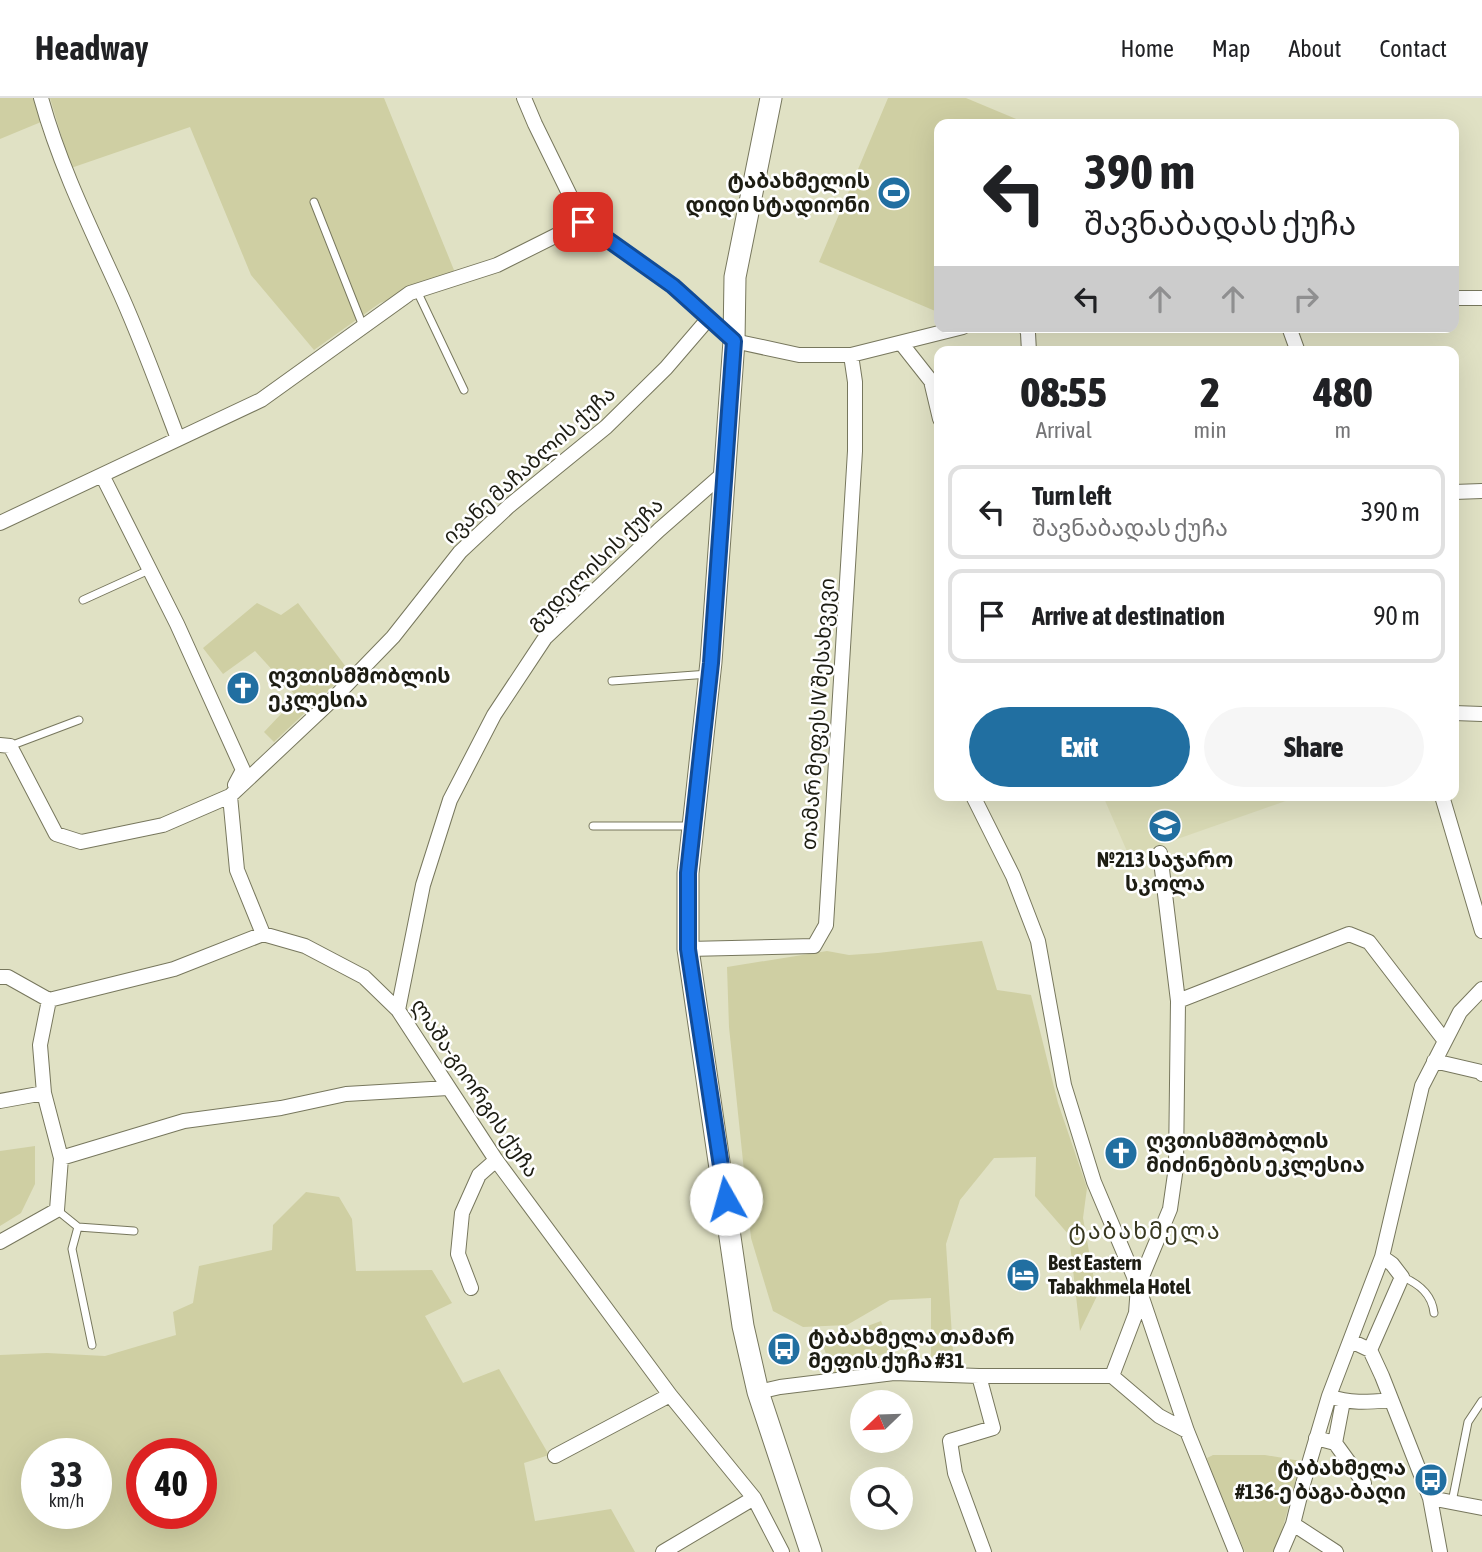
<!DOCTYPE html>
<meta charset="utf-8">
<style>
body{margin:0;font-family:"Asap Condensed","Noto Sans Georgian",sans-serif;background:#f6f6f6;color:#202124;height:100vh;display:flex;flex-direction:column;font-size:26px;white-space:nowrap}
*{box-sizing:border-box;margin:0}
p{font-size:23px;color:#757577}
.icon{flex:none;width:38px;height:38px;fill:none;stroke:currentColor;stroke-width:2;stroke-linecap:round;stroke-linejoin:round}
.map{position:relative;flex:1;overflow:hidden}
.sheet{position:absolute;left:934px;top:248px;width:525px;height:455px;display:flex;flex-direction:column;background:#fff;border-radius:14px;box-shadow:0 7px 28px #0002}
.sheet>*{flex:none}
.banner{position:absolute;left:934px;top:21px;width:525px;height:214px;border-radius:14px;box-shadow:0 7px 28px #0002;background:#fff;color:#202124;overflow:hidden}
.needle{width:46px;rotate:247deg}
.buttons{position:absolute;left:850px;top:1292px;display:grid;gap:14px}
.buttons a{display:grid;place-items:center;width:63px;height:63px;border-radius:50%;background:#fff;box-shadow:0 7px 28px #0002;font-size:35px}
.speed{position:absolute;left:21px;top:1340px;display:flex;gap:14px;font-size:35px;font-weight:700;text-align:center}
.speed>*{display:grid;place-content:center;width:91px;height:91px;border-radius:50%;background:#fff;box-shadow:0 7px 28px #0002;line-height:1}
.speed small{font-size:18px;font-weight:400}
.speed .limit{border:10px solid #d22;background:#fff;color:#111}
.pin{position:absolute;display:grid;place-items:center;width:60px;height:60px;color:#fff;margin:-30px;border-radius:14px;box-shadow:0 4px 10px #0006}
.me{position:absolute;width:77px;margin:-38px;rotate:353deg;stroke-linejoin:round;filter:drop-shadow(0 0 5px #0008)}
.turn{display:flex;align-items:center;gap:24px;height:147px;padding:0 35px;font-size:32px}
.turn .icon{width:91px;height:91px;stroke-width:2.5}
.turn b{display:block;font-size:49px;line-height:60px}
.lanes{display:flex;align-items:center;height:66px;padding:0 35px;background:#0003;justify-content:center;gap:35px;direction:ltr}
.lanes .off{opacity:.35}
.eta{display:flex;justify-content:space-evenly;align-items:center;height:119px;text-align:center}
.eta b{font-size:42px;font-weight:800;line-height:49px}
.primary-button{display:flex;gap:14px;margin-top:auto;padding:14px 35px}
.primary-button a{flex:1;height:80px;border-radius:42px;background:#216fa1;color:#fff;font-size:28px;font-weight:800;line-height:80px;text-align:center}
.primary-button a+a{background:#f6f6f6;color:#202124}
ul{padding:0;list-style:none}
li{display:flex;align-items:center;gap:21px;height:94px;margin:0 14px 10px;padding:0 21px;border:4px solid #e0e0e0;border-radius:14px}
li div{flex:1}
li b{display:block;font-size:26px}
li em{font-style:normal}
header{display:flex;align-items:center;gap:42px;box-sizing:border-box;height:98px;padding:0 35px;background:#fff;border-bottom:2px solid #e0e0e0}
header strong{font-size:33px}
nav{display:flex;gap:38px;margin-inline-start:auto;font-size:24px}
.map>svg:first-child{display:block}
.built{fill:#d8d9b4}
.green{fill:#cfcfa3;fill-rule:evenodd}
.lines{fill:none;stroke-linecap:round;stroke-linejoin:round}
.lane-casing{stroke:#77775d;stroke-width:9}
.street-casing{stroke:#77775d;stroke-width:16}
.secondary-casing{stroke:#77775d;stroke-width:23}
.lane{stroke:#fff;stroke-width:7}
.street{stroke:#fff;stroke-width:14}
.secondary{stroke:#fff;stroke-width:21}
.route-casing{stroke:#114b97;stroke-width:18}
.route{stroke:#1a73e8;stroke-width:12}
.labels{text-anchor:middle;stroke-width:5;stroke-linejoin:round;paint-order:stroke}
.poi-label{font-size:21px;font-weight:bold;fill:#1d1d13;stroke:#fff;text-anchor:start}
.street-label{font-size:21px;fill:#1d1d13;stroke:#fff}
.neighbourhood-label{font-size:23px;letter-spacing:2px;fill:#393921;stroke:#fff}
</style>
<header>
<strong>Headway</strong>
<nav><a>Home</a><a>Map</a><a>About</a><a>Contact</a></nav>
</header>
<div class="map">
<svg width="1482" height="1454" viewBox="0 0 1482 1454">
<rect width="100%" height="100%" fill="#e0e1c4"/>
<path class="built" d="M1103 698H1300L1129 758Z"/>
<path class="green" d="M0 0H34L41 24 0 41Z
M50 0H384L456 177 380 205 314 252 251 177 190 29 71 70Z
M888 0H966L1028 26H940V215L819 164Z
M257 505 281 517 298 505 349 573 274 644 264 634 297 599 255 553 223 576 203 550Z
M982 843 997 892 1031 897 1058 1005 1087 1090 1083 1120 1097 1198 1080 1233 1069 1137 1035 1098 1036 1059 994 1060 960 1102 946 1146 953 1253 931 1259V1200L890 1202 847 1227 803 1229 773 1213 751 1140 729 929 727 869 827 853 849 857 878 855Z
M35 1048V1086L21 1115 0 1128V1053Z
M306 1094 339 1099 352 1121 356 1173 432 1172 452 1205 425 1218 463 1285 499 1271 549 1357 524 1365 535 1423 611 1411 635 1454H0V1257L47 1255 105 1258 176 1237 173 1214 193 1205 199 1168 272 1152 273 1127ZM37 1356H96V1416H37ZM142 1356H201V1416H142Z
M881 1223 893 1252 833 1275 822 1245Z
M1213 1357H1265L1301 1363 1280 1440 1274 1454H1245L1210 1370 1207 1360Z"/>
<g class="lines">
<defs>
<path id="lane" d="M314 104 363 228
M417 193 464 292
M83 502 149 472
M612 583 709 576
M10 648 79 622
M593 728H689
M57 1112 78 1129 134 1133
M78 1129 72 1151 92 1247
M1403 1179C1419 1186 1432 1196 1434 1215
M1452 1404 1468 1324 1482 1303"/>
<path id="street" d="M41 0C60 69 92 133 121 197 142 244 160 293 178 341
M524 0 535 26 583 124 673 188 734 243 799 257H851L963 229
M1454 200H1482
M1026 229 1028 235 1029 254
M1289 229 1298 254
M901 245 931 283 940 321
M102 377 177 526 243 672 235 687
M1454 394 1482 393
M0 425 261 302 410 195 497 167 583 124
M1454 615 1482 616
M0 647 10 648 56 736 81 744 163 727 230 698 330 604 393 539 460 454 509 408 606 329 666 270 709 220
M230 698 237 772 263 836
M973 698 1013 778 1038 843 1064 987 1094 1084 1138 1188 1187 1333 1236 1454
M1442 698 1482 833
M688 851 814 848 826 827 855 353V284L851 257
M0 879H8L49 902
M1178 903 1349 836 1369 844 1445 943
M398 912 423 787 450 702 494 617 545 540 659 432 724 375
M1434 963 1481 974 1482 976
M0 1003 44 995
M61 1060 184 1023 281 1010 346 996 448 990
M0 1144 57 1112 61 1060 44 995 40 947 49 902 174 871 263 836 305 848 364 879 398 912 496 1062 670 1297 754 1400 782 1454
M471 1190 458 1156 462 1115 479 1077 496 1062
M1351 1243 1370 1252 1382 1278 1430 1400 1440 1454
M1370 1252 1402 1179 1392 1166 1382 1159
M979 1278 993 1330 950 1343 955 1375 984 1454
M1112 1278 1136 1215 1138 1188 1170 1111 1176 1069 1178 903 1160 755
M758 1294 780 1289 894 1275 979 1278H1112L1159 1318 1187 1333
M1329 1298C1350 1306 1369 1304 1391 1302
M1316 1340 1335 1345 1364 1385
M1335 1345 1343 1303
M555 1358 670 1297
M1430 1400 1482 1410
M1293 1426 1336 1454
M663 1454 754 1400
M1281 1454 1293 1426 1303 1386 1329 1298 1382 1159 1422 988 1460 914 1482 891"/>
<path id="secondary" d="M771 0 735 179 734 243 711 564 688 775V851L743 1228 758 1294 811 1454"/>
</defs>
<use href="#lane" class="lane-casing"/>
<use href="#street" class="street-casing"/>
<use href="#secondary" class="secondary-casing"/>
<use href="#lane" class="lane"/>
<use href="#street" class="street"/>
<use href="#secondary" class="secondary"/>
</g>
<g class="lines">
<defs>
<path id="route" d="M583 124 673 188 734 243 711 565 688 775V851L726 1101"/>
</defs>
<use href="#route" class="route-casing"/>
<use href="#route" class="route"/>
</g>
<defs>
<symbol id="stadium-disc" viewBox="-11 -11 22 22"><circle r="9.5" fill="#216fa1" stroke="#fff"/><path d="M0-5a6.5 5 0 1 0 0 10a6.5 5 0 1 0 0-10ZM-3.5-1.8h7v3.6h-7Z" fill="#fff"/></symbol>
<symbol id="church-disc" viewBox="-11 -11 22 22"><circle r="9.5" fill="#216fa1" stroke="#fff"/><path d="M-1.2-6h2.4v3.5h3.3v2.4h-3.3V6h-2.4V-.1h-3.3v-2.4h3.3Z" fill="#fff"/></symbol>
<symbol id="school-disc" viewBox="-11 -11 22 22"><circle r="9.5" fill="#216fa1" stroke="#fff"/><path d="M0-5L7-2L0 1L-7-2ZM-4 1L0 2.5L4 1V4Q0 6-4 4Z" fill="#fff"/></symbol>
<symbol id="hotel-disc" viewBox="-11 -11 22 22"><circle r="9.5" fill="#216fa1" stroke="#fff"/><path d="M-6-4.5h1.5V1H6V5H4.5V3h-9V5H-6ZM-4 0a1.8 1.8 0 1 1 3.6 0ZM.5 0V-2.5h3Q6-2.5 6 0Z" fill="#fff"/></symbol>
<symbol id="bus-disc" viewBox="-11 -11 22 22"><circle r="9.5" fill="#216fa1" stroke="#fff"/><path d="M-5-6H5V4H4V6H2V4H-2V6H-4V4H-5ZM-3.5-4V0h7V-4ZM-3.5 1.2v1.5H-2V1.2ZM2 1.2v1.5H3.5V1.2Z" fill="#fff"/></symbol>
</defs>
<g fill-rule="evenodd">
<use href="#stadium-disc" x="875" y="76" width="38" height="38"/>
<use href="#church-disc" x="224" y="571" width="38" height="38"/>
<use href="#school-disc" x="1146" y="709" width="38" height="38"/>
<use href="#church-disc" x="1102" y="1036" width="38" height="38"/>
<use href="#hotel-disc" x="1004" y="1158" width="38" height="38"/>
<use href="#bus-disc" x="765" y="1232" width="38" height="38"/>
<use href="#bus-disc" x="1412" y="1363" width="38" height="38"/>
</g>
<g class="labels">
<g class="poi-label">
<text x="870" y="90" text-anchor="end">ტაბახმელის<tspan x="870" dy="24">დიდი სტადიონი</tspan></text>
<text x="268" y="585">ღვთისმშობლის<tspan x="268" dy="24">ეკლესია</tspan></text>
<text x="1165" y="769" text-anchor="middle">№213 საჯარო<tspan x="1165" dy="24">სკოლა</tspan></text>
<text x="1146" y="1050">ღვთისმშობლის<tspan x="1146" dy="24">მიძინების ეკლესია</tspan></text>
<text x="1048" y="1172">Best Eastern<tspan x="1048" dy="24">Tabakhmela Hotel</tspan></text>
<text x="808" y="1246">ტაბახმელა თამარ<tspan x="808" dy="24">მეფის ქუჩა #31</tspan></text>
<text x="1406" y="1377" text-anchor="end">ტაბახმელა<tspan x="1406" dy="24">#136-ე ბაგა-ბაღი</tspan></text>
</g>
<g class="street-label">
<text transform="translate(529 367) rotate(-42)" y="7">ივანე მაჩაბლის ქუჩა</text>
<text transform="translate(595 466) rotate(-44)" y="7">გუდელისის ქუჩა</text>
<text transform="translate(818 616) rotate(-86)" y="7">თამარ მეფეს IV შესახვევი</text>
<text transform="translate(475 990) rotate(56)" y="7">ლაშა-გიორგის ქუჩა</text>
</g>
<g class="neighbourhood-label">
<text x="1145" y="1141">ტაბახმელა</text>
</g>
</g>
</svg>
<div class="buttons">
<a><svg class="needle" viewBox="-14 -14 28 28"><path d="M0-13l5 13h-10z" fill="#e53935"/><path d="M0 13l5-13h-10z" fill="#757577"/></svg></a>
<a><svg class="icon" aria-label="search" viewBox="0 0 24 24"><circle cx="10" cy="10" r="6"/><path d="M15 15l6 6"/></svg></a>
</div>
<div class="speed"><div>33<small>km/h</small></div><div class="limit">40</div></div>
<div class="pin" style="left:583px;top:124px;background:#d93025"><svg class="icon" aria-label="arrive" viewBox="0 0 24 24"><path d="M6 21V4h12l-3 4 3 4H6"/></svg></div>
<svg class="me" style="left:726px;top:1101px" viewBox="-20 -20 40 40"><circle r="19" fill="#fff"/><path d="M0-13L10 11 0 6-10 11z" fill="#1a73e8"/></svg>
<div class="banner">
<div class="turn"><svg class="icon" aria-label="left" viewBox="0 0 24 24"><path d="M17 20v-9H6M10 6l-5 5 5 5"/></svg><div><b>390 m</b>შავნაბადას ქუჩა</div></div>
<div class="lanes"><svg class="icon" aria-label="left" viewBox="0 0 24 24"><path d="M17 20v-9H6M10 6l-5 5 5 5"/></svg><svg class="icon off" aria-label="ahead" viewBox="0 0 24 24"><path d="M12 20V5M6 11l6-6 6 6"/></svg><svg class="icon off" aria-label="ahead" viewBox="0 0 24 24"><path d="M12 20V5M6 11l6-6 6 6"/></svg><svg class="icon off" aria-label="right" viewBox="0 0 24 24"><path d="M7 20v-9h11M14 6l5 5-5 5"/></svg></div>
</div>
<section class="sheet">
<div class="eta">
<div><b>08:55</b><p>Arrival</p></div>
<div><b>2</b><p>min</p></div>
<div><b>480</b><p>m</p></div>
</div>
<ul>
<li><svg class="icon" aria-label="left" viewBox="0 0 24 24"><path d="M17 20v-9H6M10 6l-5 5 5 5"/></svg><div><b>Turn left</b><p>შავნაბადას ქუჩა</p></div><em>390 m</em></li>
<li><svg class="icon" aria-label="arrive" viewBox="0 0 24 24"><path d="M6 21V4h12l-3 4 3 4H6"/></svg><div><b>Arrive at destination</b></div><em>90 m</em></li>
</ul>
<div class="primary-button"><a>Exit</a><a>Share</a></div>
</section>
</div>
